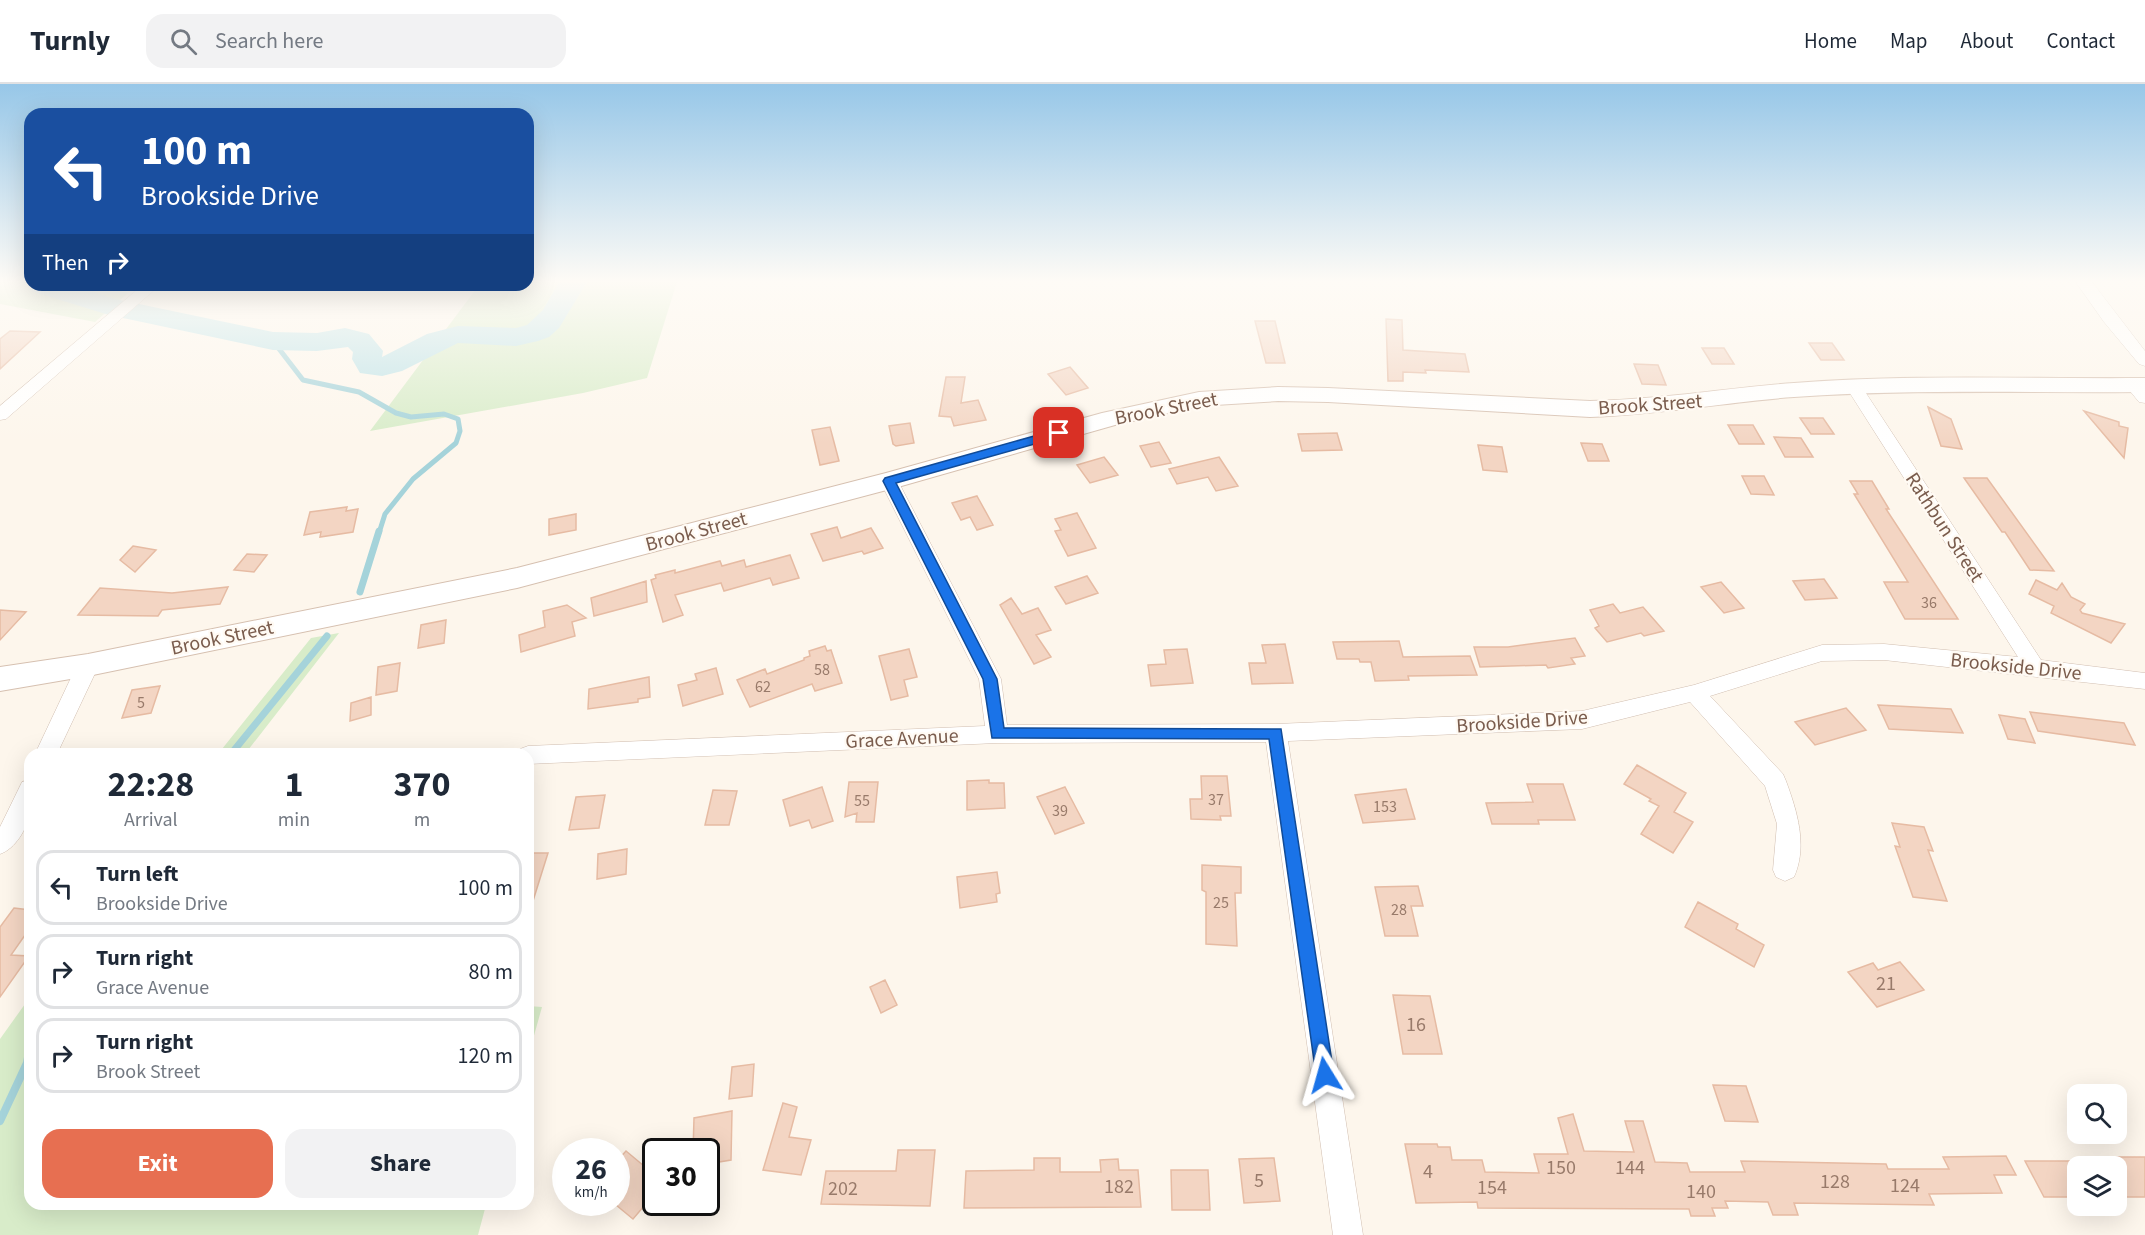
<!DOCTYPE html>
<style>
body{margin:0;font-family:"Source Sans 3",sans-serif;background:#f2f2f3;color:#1f2937;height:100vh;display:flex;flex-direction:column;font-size:22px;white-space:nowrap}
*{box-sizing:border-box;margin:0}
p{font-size:20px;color:#747a83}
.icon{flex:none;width:33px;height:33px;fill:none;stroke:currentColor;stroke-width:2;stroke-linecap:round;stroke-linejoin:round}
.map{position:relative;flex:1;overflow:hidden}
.panel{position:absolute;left:24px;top:664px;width:510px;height:462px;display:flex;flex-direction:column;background:#fff;border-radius:18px;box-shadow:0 6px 24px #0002}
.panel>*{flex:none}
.guide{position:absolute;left:24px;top:24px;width:510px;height:183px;border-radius:18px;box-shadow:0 6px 24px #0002;background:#1a4fa0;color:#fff;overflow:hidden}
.controls{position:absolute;left:2067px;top:1000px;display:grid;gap:12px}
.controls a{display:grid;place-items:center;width:60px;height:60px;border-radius:12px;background:#fff;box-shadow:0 6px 24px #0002;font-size:30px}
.speed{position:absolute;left:552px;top:1054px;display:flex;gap:12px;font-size:30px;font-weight:700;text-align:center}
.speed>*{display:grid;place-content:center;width:78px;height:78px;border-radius:50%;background:#fff;box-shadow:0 6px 24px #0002;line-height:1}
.speed small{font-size:15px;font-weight:400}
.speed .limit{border:3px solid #111;border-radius:9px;background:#fff;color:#111}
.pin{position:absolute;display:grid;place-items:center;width:51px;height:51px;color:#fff;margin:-26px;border-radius:12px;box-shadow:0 3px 9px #0006}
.me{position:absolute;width:66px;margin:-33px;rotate:352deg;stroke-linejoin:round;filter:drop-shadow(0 0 4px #0008)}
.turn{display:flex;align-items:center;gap:21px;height:126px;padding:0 18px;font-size:27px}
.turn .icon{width:78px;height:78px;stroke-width:2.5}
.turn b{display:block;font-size:42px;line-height:51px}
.then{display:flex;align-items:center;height:57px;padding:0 18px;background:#0003;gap:12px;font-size:22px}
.eta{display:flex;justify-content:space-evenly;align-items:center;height:102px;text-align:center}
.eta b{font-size:36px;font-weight:700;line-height:42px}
.cta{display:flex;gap:12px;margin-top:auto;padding:12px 18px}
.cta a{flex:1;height:69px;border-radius:18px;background:#e76f51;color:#fff;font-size:24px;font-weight:700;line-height:69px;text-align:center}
.cta a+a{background:#f2f2f3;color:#1f2937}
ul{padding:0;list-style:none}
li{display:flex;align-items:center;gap:18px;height:75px;margin:0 12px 9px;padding:0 6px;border:3px solid #e0e1e3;border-radius:18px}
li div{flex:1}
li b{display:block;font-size:22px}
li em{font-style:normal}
header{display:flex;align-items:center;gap:36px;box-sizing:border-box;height:84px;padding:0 30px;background:#fff;border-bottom:2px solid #e0e1e3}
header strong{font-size:28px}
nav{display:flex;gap:33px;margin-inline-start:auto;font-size:21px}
.search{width:420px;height:54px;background:#f2f2f3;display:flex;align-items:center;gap:15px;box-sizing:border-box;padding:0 21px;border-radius:18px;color:#747a83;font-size:22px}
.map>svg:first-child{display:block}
.green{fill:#d8ecc9}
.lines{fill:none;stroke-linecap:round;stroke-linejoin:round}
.stream-far2{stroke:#a5d3da;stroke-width:5}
.stream-far1{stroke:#a5d3da;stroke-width:7}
.stream{stroke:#a5d3da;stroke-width:8}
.river{fill:#bfe3e8;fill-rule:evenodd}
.building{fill:#f3d5c3;stroke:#e6bba3;stroke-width:1.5}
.street-casing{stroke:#d1beb0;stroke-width:1}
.secondary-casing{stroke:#d6c0b0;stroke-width:2}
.street{fill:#fff;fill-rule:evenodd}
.secondary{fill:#fff;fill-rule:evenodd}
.route{fill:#1a73e8;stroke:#114b97;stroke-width:1.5}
.labels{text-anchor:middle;stroke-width:4.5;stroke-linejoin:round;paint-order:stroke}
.number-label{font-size:16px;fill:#987a6a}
.street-label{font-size:20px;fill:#7a5c4d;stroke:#fffaf3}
.near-number-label{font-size:20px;fill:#987a6a}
</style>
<header>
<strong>Turnly</strong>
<div class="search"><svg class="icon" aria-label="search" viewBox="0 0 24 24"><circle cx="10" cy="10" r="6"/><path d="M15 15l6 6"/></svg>Search here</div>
<nav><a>Home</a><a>Map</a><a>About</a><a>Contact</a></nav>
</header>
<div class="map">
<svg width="2145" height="1151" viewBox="0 0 2145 1151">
<rect width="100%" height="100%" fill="#fdf6ec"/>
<path class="green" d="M0 198H30V201H96L128 209 95 238 0 220Z
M528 198H677L647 294 583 309 370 347 479 201H528Z
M339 549 245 670H218L311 554Z
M30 913V1120L486 1121 478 1151H0V955Z
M528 922 542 923 528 973Z"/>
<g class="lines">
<path class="stream-far2" d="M273 257 303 296 359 308 396 329 411 333 444 330 458 335 460 347 456 359 413 395 385 430 379 449"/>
<path class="stream-far1" d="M360 508 379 447
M231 670 327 552"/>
<path class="stream" d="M0 1037 27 979 30 962"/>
<path class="river" d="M30 198V201H71L115 215 273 248 317 249 345 244 369 250 383 267 382 273 427 250 458 242 516 244 527 241 543 226 559 198H587L559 244 549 253 538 257 516 262 458 259 402 287 382 292 360 289 352 275 353 268 348 263 317 267 273 266 109 231 31 207 27 201Z"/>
</g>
<path class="building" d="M1386 235 1402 236 1403 266 1465 270 1469 288 1425 286 1426 289 1403 288V297H1388Z
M1255 237H1275L1285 279H1266Z
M10 247 40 248 0 285V255Z
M1809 259H1832L1844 276H1821Z
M1702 264H1724L1734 280H1712Z
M1634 280 1658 281 1666 301 1642 300Z
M1070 283 1088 304 1066 311 1048 290Z
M946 293H965L961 319 978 316 986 336 954 342 951 333 939 332Z
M1928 323 1951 335 1962 365 1941 362Z
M2084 327 2119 338V342L2128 344 2124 374Z
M1800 334H1823L1834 350H1811Z
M910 339 914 359 896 362 893 360 889 342Z
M1728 341H1753L1764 360H1739Z
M830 343 839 377 820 381 812 346Z
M1337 349 1342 366 1302 367 1298 350Z
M1774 353 1801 354 1813 373H1785Z
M1159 358 1171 379 1151 383 1140 362Z
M1581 359 1602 360 1609 377H1588Z
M1478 361 1502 363 1507 388 1483 386Z
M1104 373 1118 391 1090 399 1077 381Z
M1219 373 1238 402 1216 407 1208 393 1177 400 1169 385Z
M1742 392H1764L1774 411 1751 410Z
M1964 394H1987L2054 487 2030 486 2005 448H2002Z
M1850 397H1872L1889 425H1886L1958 535H1905L1884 498H1908L1854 410H1858Z
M977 412 993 441 977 446 970 433 961 436 952 419Z
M347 423 346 427 358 425 353 448 320 453 321 448 304 451 310 428Z
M1077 429 1096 464 1068 472 1055 447 1061 446 1055 435Z
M576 430V446L549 451V435Z
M837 443 841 454 871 444 883 464 864 470 862 467 823 477 811 450Z
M133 462 156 466 135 488 120 476Z
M247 470 267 471 254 488 234 486Z
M790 471 799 494 773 501 770 494 724 507 721 499 675 511 683 531 663 538 651 496 656 494 655 491 675 486V489L720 477 722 482 744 476 746 483Z
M1087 492 1098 509 1066 520 1055 503Z
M1824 495 1837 514 1805 516 1793 497Z
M2036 496 2057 506 2062 499 2071 513 2085 520 2080 526 2082 529 2125 540 2111 559 2051 529 2054 522 2029 510Z
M646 497 647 518 594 532 591 514Z
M1721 498 1744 524 1724 529 1701 503Z
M228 503 220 520 162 526 158 532 78 531 100 504 172 509Z
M1011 514 1022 530 1038 524 1051 546 1036 551 1051 573 1034 580 1000 521Z
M1613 520 1620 529 1643 523 1664 547 1644 552 1641 549 1607 558 1595 544 1599 542 1590 526Z
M567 521 586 534 572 538 575 552 521 568 519 551 545 543 543 527Z
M0 526 26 528 0 556Z
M446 536 444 559 418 564 421 541Z
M1575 554 1585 572 1571 574 1575 580 1548 584 1546 581 1480 583 1474 563H1508Z
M1399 557 1403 573 1470 572 1477 591 1408 592 1409 596 1375 597 1371 578H1360L1359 575H1337L1333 558Z
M1285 560 1293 599 1252 600 1249 579H1266L1262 561Z
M825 562 827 567 831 566 842 599 815 607 812 600 750 623 737 596 765 585 767 590 804 576V574L810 572 809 567Z
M909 565 917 593 904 596 908 612 891 616 879 572Z
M1187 565 1193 599 1151 602 1148 581 1166 580 1164 566Z
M400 579 397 607 376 611 378 583Z
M716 584 723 610 683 622 678 601 697 596 695 590Z
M649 593 650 613 638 615V618L588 625 589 605Z
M160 602 151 629 122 634 132 606Z
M371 613V631L350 637 351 619Z
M1878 621 1951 625 1963 649 1889 645Z
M1846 624 1866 646 1815 661 1795 638Z
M2030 628 2124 639 2135 661 2038 647Z
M1999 631 2025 635 2035 659 2008 655Z
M1637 681 1686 709 1674 728 1693 738 1673 769 1641 750 1659 722 1649 717 1651 715 1624 700Z
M1201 692H1227L1231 732H1220L1221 736 1191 735 1190 715H1202Z
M989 696V699H1004L1005 724 967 726V697Z
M849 698H878L874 738H856L857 729 845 733Z
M1527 700H1563L1575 736H1538L1539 740H1492L1486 719 1533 718Z
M822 703 833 737 812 744 809 736 790 742 783 716Z
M1065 703 1084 739 1055 750 1037 713Z
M1406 705 1415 735 1363 739 1355 711Z
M713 706 737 707 729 741H705Z
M605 711 599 744 569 746 576 713Z
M1892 739 1924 743 1933 767 1928 766 1947 817 1913 813 1895 762 1900 763Z
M627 765 626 790 597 795 598 770Z
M528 769H548L532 820 528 819Z
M1202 781 1241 783V809H1235L1237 862 1206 860V808L1202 806Z
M997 788 1000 809 996 810 997 818 960 824 957 793Z
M1418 802 1423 822H1411L1418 852H1385L1375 803Z
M1698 818 1738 840 1736 845 1764 861 1754 883 1685 843Z
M14 824 30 826V844L11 871 29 872 0 913V843Z
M1900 878 1924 906 1877 923 1848 888 1873 879 1878 886Z
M885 896 897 921 881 929 870 903Z
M1393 911 1430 912 1442 970H1403Z
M754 980 752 1012 729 1015 732 983Z
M1713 1001 1746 1002 1758 1038 1725 1037Z
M783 1019 797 1023 789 1053 811 1056 801 1091 763 1086Z
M732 1027 731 1076 706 1080V1068H693L694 1034Z
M1573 1030 1584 1067 1634 1068 1625 1037H1643L1655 1078 1687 1079 1690 1088H1745L1741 1077 1886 1080 1888 1085H1949L1943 1073 2006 1072 2016 1091H1994L2002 1109 1929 1110 1934 1121 1794 1119 1798 1131H1773L1768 1118 1725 1117 1728 1124H1712L1715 1132H1691L1689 1125 1478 1124 1477 1118 1416 1119 1405 1060H1437L1438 1063H1450L1452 1076H1482L1485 1088 1539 1089 1534 1070H1568L1558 1034Z
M898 1066H935L930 1122 821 1120 826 1087H896Z
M626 1067 656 1092V1108L633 1135 616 1121V1078Z
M2105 1073H2145V1113H2126L2116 1094V1083H2110Z
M1034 1074H1060V1088H1101L1100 1076 1118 1075 1119 1086H1138L1141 1123 964 1124 966 1087 1034 1086Z
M1274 1074 1280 1117 1244 1119 1239 1075Z
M2025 1077H2078V1113H2044Z
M1171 1086H1208L1210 1126H1172Z"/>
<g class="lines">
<defs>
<path id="street" d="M2076 198H2092L2145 267V282L2139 280 2104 238Z
M143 201H160L6 335 0 336V322Z
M2133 296 2139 297 2145 304V319L2139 318 2125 301 2127 297Z
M1854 298 1860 299 1862 303 2041 576 2145 589V605L1884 576 1822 577 1710 612 1783 690 1786 697C1797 727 1808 762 1794 793L1785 797 1776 793 1773 786 1777 740 1765 702 1690 618 1582 645 1288 657 1363 1151H1333L1266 658 997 659 528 680V670H517L520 665 528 662 985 642 979 595 880 397 883 393H895L898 397 1001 595 1007 641 1276 640 1582 627 1694 601 1822 561 1884 560 2018 573 1846 303 1848 299Z
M88 573 95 575 99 581 57 670H35L77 581 81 575Z
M30 696C30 706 32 719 30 729 27 745 15 765 0 770V743L22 698Z"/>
<path id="secondary" d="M2145 294V308C2028 309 1910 305 1794 313 1726 318 1659 331 1590 333L1328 318 1278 317 1199 322 1115 341 898 403 517 504 88 592 0 607V583L88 570 517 484 886 389 1102 329 1199 308 1278 303 1328 304 1590 317C1659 316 1726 304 1794 299 1910 290 2028 295 2145 294Z"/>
</defs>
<use href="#street" class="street-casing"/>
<use href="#secondary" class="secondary-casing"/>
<use href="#street" class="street"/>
<use href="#secondary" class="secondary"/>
</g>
<linearGradient id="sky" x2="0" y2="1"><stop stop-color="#97c7e8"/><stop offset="0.55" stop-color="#fefbf6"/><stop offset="1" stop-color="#fefbf6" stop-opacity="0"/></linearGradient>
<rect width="2145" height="359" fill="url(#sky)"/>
<path class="route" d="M1059 345 1063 347V352L896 399 997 595 1004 644 1281 645 1334 991 1331 997 1325 1000 1318 997 1316 991 1269 655 992 654 983 595 883 397 885 394Z"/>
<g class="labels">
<g class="number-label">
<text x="1929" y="524">36</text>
<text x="822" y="591">58</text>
<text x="763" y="608">62</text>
<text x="141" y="624">5</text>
<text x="1216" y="721">37</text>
<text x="862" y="722">55</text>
<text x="1385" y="728">153</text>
<text x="1060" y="732">39</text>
<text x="1221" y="824">25</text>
<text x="1399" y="831">28</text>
</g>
<g class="street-label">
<text transform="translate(1650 320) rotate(-4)" y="7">Brook Street</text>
<text transform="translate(1166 324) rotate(-11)" y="7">Brook Street</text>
<text transform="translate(1945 443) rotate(57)" y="7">Rathbun Street</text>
<text transform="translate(696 447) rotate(-15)" y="7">Brook Street</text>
<text transform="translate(222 553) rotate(-12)" y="7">Brook Street</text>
<text transform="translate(2016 582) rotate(6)" y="7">Brookside Drive</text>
<text transform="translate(1522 637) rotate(-4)" y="7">Brookside Drive</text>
<text transform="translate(902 654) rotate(-3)" y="7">Grace Avenue</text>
</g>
<g class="near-number-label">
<text x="1886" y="906">21</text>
<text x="1416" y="947">16</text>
<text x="1561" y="1090">150</text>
<text x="1630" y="1090">144</text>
<text x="1428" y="1094">4</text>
<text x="1259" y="1103">5</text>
<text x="1835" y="1104">128</text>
<text x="1905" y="1108">124</text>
<text x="1119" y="1109">182</text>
<text x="1492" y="1110">154</text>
<text x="843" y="1111">202</text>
<text x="1701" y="1114">140</text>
</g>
</g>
</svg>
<div class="controls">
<a><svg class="icon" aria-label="search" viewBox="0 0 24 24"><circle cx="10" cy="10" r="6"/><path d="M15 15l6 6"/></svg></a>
<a><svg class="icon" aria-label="layers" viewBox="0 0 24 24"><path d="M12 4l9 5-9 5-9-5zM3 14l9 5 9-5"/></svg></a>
</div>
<div class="speed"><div>26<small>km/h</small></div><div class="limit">30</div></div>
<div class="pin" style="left:1059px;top:349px;background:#d93025"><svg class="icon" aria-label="arrive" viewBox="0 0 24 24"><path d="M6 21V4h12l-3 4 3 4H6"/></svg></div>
<svg class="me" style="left:1325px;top:991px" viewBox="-20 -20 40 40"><path d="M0-17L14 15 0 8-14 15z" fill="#1a73e8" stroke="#fff" stroke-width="4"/></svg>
<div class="guide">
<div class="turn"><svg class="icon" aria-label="left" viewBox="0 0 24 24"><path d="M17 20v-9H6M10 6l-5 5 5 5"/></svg><div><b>100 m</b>Brookside Drive</div></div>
<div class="then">Then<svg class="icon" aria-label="right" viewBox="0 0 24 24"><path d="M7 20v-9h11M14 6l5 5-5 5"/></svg></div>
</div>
<section class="panel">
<div class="eta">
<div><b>22:28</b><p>Arrival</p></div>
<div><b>1</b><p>min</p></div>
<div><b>370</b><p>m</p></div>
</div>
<ul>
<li><svg class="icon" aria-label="left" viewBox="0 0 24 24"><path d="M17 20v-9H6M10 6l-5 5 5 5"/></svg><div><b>Turn left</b><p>Brookside Drive</p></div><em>100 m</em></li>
<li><svg class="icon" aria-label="right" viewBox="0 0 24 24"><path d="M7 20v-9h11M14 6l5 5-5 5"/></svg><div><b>Turn right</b><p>Grace Avenue</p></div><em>80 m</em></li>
<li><svg class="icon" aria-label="right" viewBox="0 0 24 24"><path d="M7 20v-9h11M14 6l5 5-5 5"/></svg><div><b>Turn right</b><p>Brook Street</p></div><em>120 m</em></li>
</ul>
<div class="cta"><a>Exit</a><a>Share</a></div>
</section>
</div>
